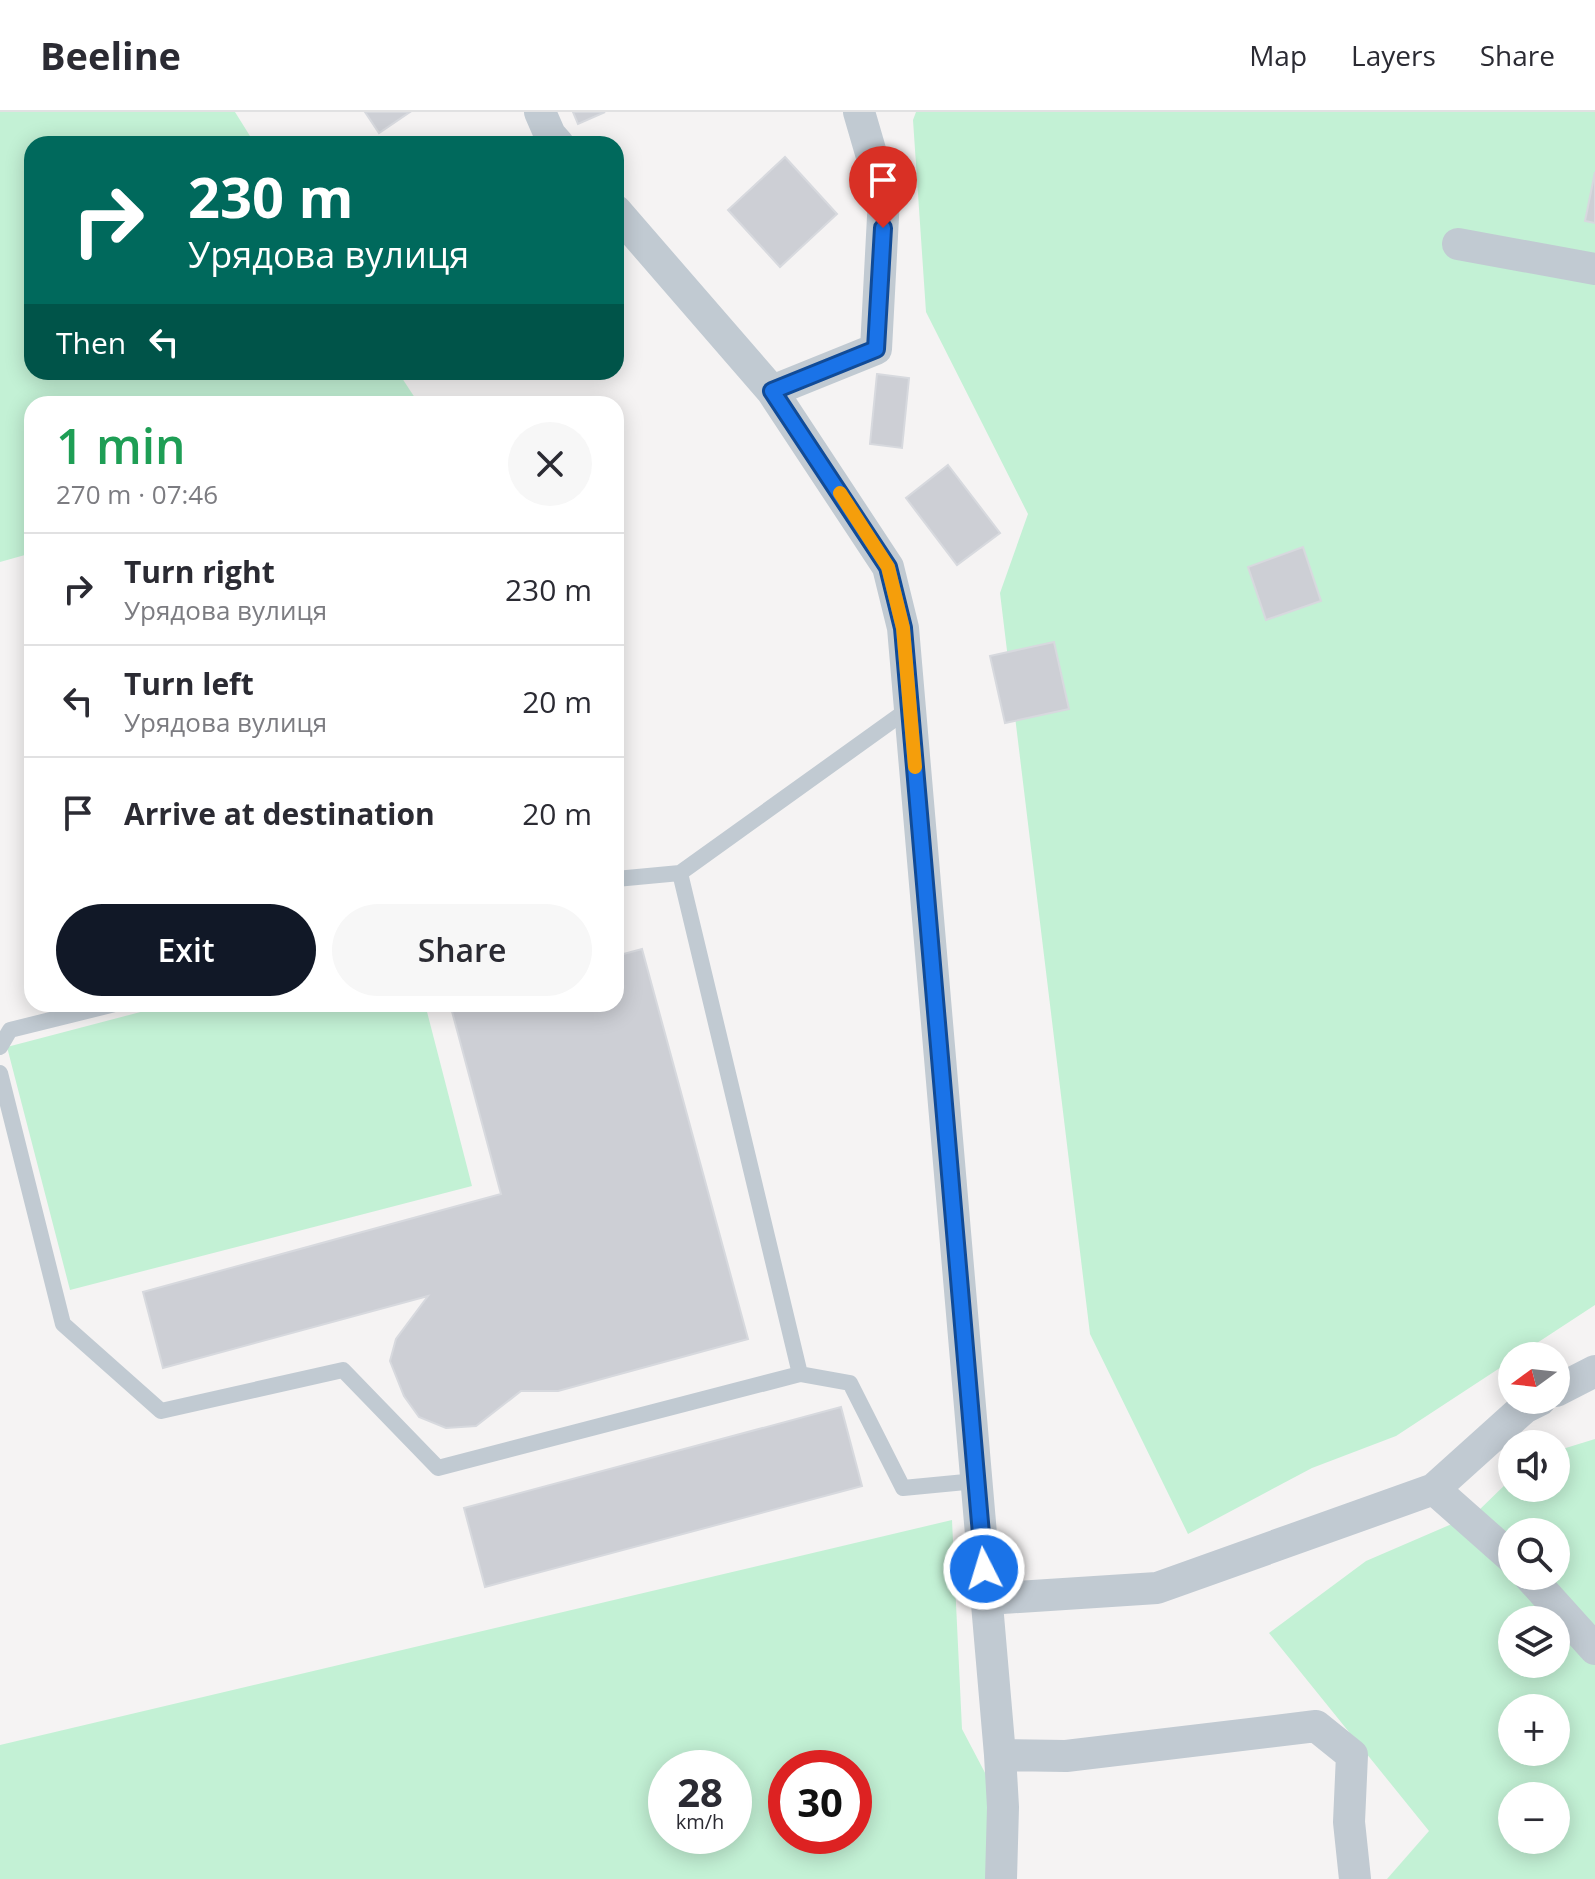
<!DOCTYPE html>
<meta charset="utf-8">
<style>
body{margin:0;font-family:"Open Sans",sans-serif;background:#f7f7f7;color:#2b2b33;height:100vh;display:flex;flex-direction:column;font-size:30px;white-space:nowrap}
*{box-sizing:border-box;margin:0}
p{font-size:26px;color:#7c7c81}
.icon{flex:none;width:44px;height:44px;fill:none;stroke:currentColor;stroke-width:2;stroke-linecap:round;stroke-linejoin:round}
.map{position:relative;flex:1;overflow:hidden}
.drawer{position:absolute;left:24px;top:284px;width:600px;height:616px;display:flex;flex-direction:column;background:#fff;border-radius:24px;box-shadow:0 4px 20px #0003}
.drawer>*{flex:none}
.guide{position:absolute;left:24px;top:24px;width:600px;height:244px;border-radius:24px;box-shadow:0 4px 20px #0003;background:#00695c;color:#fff;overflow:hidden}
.needle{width:52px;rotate:255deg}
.controls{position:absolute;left:1498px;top:1230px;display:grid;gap:16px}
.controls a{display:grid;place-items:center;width:72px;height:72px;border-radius:50%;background:#fff;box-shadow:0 4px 20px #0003;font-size:40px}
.speed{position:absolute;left:648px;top:1638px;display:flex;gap:16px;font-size:40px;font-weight:700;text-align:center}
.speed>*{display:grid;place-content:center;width:104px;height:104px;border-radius:50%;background:#fff;box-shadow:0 4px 20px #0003;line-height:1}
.speed small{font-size:20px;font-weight:400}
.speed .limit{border:12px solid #d22;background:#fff;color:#111}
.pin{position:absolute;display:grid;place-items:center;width:68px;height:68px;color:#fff;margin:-82px -34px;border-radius:50% 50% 50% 0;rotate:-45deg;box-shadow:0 0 8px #0007}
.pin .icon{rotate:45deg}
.me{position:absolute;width:88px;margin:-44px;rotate:355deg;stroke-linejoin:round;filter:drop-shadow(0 0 6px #0008)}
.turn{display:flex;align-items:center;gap:28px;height:168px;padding:0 32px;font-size:36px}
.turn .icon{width:104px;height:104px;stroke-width:2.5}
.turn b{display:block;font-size:56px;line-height:68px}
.then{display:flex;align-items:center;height:76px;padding:0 32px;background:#0003;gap:16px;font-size:30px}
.round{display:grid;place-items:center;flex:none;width:84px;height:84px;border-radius:42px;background:#f7f7f7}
.headline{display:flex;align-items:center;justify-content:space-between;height:136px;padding:0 32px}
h1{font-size:48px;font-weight:600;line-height:60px;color:#1e9e55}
.button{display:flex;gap:16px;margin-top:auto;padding:16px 32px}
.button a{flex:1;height:92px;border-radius:48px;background:#111827;color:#fff;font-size:32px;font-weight:600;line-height:92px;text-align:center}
.button a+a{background:#f7f7f7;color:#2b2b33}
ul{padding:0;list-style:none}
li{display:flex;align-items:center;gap:24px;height:112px;padding:0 32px;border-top:2px solid #e1e1e2}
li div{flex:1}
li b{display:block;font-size:30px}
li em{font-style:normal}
header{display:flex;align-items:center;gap:48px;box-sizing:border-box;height:112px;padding:0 40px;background:#fff;border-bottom:2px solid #e1e1e2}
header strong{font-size:38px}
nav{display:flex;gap:44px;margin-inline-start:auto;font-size:28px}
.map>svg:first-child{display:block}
.green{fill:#c3f1d5;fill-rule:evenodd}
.building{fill:#cdcfd5;stroke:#d7d9de;stroke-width:2}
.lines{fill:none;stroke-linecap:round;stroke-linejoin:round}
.lane{stroke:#c1cad2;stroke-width:16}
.street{stroke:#c1cad2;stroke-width:32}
.route-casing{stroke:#114b97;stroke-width:20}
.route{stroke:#1a73e8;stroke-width:14}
.slow{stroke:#f59e0b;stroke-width:14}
</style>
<header>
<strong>Beeline</strong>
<nav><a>Map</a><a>Layers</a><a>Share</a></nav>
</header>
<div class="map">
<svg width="1595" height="1767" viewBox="0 0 1595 1767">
<rect width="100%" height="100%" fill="#f5f3f3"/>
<path class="green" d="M0 0H235L255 32H32V260H398L419 292H32V441L0 450Z
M916 0H1595V1193L1517 1244H1512V1248L1396 1324 1312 1356 1188 1422 1090 1222 1000 481 1028 402 926 200 913 8Z
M171 892H425L472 1074 70 1178 7 935Z
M1595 1327V1767H1387L1429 1719 1269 1521 1366 1449 1475 1402 1512 1366V1376H1556V1339ZM1512 1420H1556V1464H1512ZM1512 1508H1556V1552H1512ZM1512 1596H1556V1640H1512ZM1512 1684H1556V1728H1512Z
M952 1408 962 1617 1003 1695 1001 1767H0V1633ZM666 1656H734V1724H666ZM786 1656H854V1724H786Z"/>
<path class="building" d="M365 0H410L379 21Z
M573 0H605L578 12Z
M785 45 837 102 780 155 728 98Z
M1595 60V111L1585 109Z
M877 262 909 266 902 336 870 332Z
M948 353 1000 421 957 453 906 386Z
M1303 435 1321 489 1266 508 1248 455Z
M1054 530 1069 597 1005 611 990 544Z
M642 837 748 1227 558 1279H521L476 1314 446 1316 419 1305 404 1284 390 1249 396 1227 428 1184 163 1256 143 1180 501 1082 450 892H616V844Z
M841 1295 862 1374 485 1475 464 1396Z"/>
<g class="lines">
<path class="lane" d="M616 767 680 761 910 596
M0 935 10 918 115 892
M0 961 63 1212 161 1299 343 1258 438 1356 800 1262 680 761
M800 1262 850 1271 903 1376 976 1369"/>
<path class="street" d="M540 0 550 23 558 32
M616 99 772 279 888 455 903 516 1000 1643 1003 1695 1001 1767
M1458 132 1595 157
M772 279 876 237 884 86 859 0
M1556 1279 1595 1259
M1434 1377 1524 1296 1540 1288
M1529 1464 1595 1537
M987 1487 1157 1476 1434 1377 1512 1446
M1000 1643 1066 1644 1316 1614 1352 1643 1349 1710 1355 1767"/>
</g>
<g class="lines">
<defs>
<path id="route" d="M883 116 876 237 772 279 888 455 903 516 984 1457"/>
</defs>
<use href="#route" class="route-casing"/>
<use href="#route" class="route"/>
<path class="slow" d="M840 381 888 455 903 516 915 655"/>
</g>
</svg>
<div class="controls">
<a><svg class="needle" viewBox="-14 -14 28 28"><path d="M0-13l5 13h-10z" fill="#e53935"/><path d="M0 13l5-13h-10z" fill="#7c7c81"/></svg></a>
<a><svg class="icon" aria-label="sound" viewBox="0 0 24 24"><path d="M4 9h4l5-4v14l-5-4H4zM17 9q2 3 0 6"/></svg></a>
<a><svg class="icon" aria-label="search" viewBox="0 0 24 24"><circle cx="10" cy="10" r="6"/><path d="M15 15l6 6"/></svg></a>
<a><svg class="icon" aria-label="layers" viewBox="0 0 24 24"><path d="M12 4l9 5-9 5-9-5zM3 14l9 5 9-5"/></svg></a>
<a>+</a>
<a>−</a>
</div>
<div class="speed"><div>28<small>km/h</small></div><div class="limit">30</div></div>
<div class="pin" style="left:883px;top:116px;background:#d93025"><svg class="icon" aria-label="arrive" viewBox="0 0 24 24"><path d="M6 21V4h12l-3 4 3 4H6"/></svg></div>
<svg class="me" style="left:984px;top:1457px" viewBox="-20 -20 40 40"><circle r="17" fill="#1a73e8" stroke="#fff" stroke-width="3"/><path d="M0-11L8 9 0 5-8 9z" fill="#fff"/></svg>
<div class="guide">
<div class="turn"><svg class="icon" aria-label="right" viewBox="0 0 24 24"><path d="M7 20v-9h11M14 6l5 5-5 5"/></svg><div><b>230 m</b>Урядова вулиця</div></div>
<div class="then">Then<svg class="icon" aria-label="left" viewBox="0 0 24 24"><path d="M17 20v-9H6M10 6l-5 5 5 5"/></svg></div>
</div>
<section class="drawer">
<div class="headline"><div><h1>1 min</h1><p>270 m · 07:46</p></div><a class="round"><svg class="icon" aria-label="close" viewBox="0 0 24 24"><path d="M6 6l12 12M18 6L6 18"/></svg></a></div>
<ul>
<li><svg class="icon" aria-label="right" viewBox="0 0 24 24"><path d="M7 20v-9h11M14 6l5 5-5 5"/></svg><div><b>Turn right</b><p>Урядова вулиця</p></div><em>230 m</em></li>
<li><svg class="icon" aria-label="left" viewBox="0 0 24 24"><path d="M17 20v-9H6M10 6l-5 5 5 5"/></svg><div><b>Turn left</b><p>Урядова вулиця</p></div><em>20 m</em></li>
<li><svg class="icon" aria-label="arrive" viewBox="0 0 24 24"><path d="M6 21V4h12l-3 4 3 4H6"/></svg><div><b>Arrive at destination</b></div><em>20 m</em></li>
</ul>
<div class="button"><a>Exit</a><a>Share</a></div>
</section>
</div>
